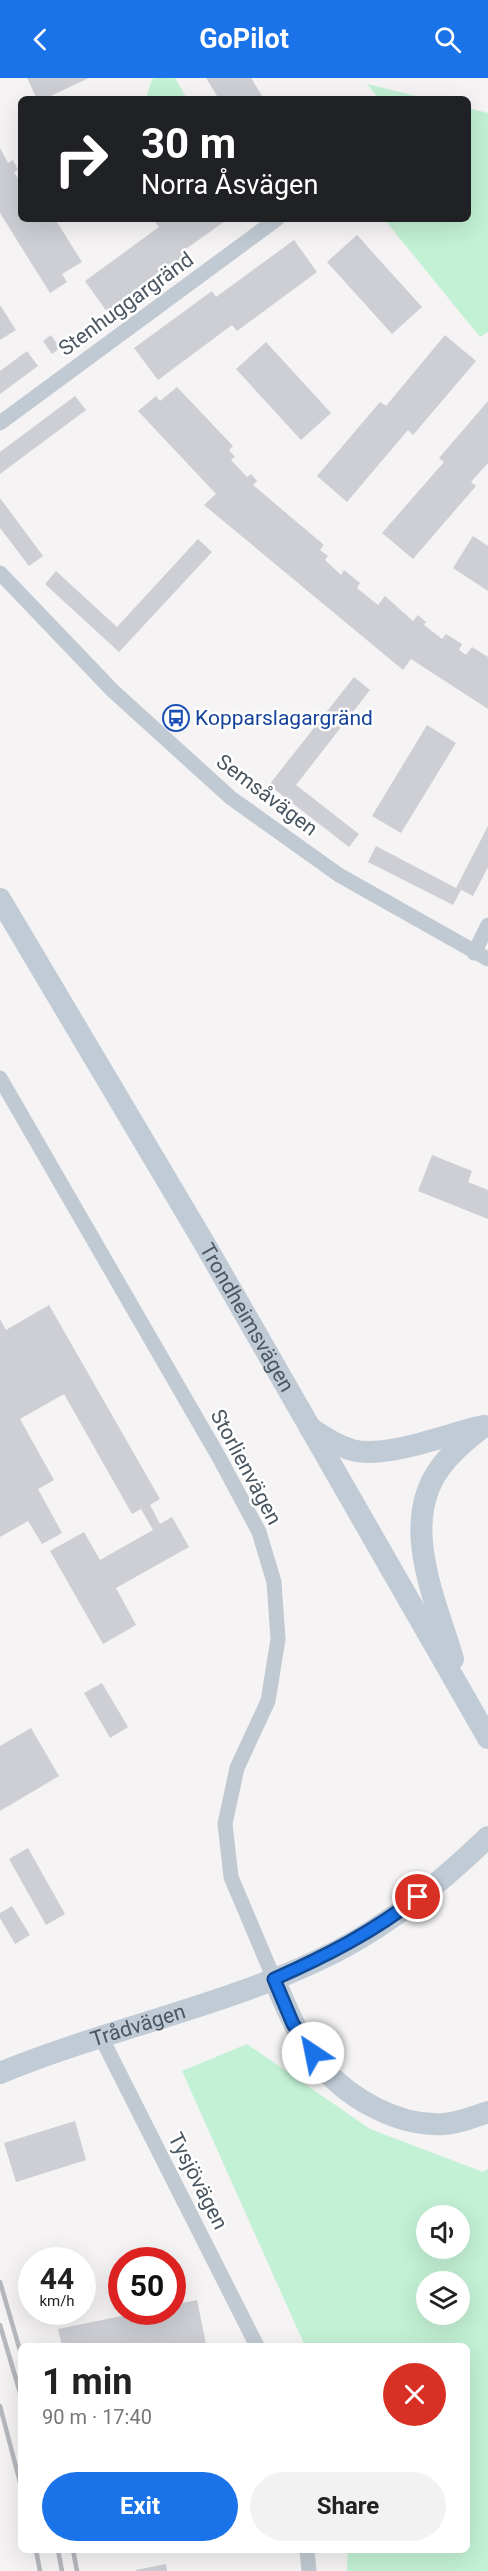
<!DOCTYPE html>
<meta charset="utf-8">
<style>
body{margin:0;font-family:Roboto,sans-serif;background:#f2f2f2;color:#222;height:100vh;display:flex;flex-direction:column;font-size:22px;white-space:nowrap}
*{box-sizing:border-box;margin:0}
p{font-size:20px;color:#767676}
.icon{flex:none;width:33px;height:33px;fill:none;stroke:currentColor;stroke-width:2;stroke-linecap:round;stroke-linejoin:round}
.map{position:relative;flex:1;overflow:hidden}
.panel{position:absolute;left:18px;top:2265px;width:452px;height:210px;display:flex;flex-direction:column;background:#fff;border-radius:9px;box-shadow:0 6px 24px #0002}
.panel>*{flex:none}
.hud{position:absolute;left:18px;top:18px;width:453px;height:126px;border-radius:9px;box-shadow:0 6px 24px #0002;background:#202124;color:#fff;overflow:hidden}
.buttons{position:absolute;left:416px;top:2127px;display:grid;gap:12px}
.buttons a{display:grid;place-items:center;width:54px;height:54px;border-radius:50%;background:#fff;box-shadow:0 6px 24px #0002;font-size:30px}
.speed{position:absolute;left:18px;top:2169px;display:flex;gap:12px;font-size:30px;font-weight:700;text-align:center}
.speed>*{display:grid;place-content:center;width:78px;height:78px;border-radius:50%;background:#fff;box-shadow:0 6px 24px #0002;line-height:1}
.speed small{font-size:15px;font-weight:400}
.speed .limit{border:9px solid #d22;background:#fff;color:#111}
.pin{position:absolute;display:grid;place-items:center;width:51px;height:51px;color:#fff;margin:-26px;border:3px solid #fff;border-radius:50%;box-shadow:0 2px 6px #0007}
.me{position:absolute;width:66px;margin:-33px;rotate:326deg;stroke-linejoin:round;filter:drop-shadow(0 0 4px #0008)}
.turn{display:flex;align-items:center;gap:21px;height:126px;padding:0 24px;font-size:27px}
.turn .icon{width:78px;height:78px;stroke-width:2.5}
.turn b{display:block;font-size:42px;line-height:51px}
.round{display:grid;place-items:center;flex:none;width:63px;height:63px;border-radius:32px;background:#f2f2f2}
.summary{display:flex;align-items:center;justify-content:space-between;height:102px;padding:0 24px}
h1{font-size:36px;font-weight:700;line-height:45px}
.cta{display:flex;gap:12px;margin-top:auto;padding:12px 24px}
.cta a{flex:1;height:69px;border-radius:36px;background:#1a73e8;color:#fff;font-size:24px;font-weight:700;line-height:69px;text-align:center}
.cta a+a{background:#f2f2f2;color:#222}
header{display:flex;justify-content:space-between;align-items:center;height:78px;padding:0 24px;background:#1a73e8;color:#fff;font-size:27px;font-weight:700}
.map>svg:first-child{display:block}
.green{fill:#c3f1d5;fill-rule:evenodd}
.building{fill:#cdcfd5}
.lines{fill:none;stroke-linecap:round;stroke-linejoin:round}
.street{stroke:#c1cad2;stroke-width:15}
.secondary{stroke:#c1cbd6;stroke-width:22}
.rail{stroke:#b5b8bd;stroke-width:4.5}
.route-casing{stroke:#114b97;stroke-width:15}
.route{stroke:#1a73e8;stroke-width:10}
.labels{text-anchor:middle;stroke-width:5;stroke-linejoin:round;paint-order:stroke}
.street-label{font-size:21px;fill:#4a5661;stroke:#fff}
.transit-label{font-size:21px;fill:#164399;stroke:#fff;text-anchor:start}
</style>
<header><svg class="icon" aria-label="back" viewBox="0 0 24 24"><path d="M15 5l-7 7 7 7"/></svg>GoPilot<svg class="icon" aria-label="search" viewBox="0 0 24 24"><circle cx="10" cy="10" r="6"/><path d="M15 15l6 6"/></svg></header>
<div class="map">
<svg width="488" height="2493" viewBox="0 0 488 2493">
<rect width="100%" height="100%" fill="#f5f3f3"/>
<path class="green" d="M155 0H175L187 21H146L152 1Z
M367 6 429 21H379Z
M468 30 488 35V254L480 259 384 141H468Z
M247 1966 370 2051 483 2094 488 2091V2493H347L348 2472H466V2268H305L182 1993ZM426 2138H459V2170H426ZM426 2204H459V2236H426Z"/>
<path class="building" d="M27 0H89L44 21H37Z
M206 0H251L264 21H219Z
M0 70 8 85 13 82 18 92 14 94 21 105V141H55L82 184 62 196 67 204 50 215 0 135Z
M159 141H228L183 173 186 177 107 234 85 203 159 149 155 144Z
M357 157 422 229 392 256 327 184Z
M294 162 317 194 237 253 232 247 158 302 134 270 212 213 216 219Z
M0 227 16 252 0 262Z
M51 257 60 270 52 276 43 263Z
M445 257 476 283 413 357 408 352 347 424 317 398 380 324 386 328Z
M266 264 331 335 301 362 236 291Z
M27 273 38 288 0 316V293Z
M177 309 233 368 229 372 235 379 231 382 247 399 251 396 257 403 253 407 324 467 320 472 328 478 325 482 341 497 344 492 360 505 357 510 378 527 385 518 413 543 418 537 426 544 424 547 442 561 446 556 462 566 459 572 466 577 472 569 488 579V631L411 581 403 592 204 427 216 416 138 333 156 318 160 323Z
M75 318 86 332 0 396V374Z
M488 323V385L471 404 476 408 413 481 382 455 444 384 439 380Z
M0 420 43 478 29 488 0 450Z
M473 458 488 468V513L453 490Z
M198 461 212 474 119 574 45 506 56 493 117 549Z
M354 599 370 612 296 707 359 756 349 769 269 707Z
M427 647 456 665 401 755 372 738Z
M488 748V789L473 818 461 812 453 827 368 784 376 768 456 810Z
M432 1077 472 1093 468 1104 488 1112V1141L418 1113Z
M49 1227 160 1421 150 1427 160 1446 172 1439 189 1469 116 1510 136 1547 103 1566 50 1473 84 1454 100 1482 153 1452 141 1431 132 1436 64 1316 20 1341 54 1402 38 1411 62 1455 42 1466 28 1443 0 1459V1241L6 1252Z
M102 1605 128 1649 110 1660 84 1615Z
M31 1650 59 1698 0 1733V1668Z
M28 1770 65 1836 46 1847 9 1781Z
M12 1828 30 1857 15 1866 0 1840V1835Z
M75 2043 86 2082 16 2104 4 2065Z
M197 2222 206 2266 62 2268 58 2251 141 2234H172V2227Z
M166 2486 167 2493H136V2492Z"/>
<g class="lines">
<path class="street" d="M0 345 277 141
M0 495 113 613 231 720 339 797 488 881
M474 875 488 847
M0 1000 220 1381 259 1454 274 1504 278 1561 268 1623 237 1690 225 1746 231 1799 274 1901
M101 1959 257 2268
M307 2472 309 2493"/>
<g class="secondary">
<path id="s1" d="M0 821 203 1163 488 1660"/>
<path d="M310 1350C324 1359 336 1367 352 1372 385 1381 445 1357 479 1349"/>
<path d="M453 1581C436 1523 399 1446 440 1390 452 1373 468 1361 484 1348"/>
<path d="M274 1901C287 1931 300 1964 322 1989 351 2022 400 2049 444 2046 458 2045 474 2039 488 2034"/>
<path id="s2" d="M0 1995C109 1950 231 1927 335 1874 392 1845 442 1803 488 1759"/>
</g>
<path class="rail" d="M0 2204 21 2276
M0 2247 21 2318
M0 2328 21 2408
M36 2472 40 2493
M58 2472 62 2493
M73 2472 77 2493"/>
</g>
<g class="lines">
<defs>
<path id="route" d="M313 1975 293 1946 274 1901C326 1878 373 1854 418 1819"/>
</defs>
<use href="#route" class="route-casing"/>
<use href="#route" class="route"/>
</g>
<defs>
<symbol id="bus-ring" viewBox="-11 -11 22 22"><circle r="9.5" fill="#fff" stroke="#1a4fb4" stroke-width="1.5"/><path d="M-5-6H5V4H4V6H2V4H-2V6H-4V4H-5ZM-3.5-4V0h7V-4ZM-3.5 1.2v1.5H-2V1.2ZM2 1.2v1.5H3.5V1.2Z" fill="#1a4fb4"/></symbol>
</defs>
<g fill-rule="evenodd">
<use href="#bus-ring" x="161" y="625" width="30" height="30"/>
</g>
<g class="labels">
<g class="street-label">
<text transform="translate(126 226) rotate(-36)" y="7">Stenhuggargränd</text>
<text transform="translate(267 717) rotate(37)" y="7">Semsåvägen</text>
<text dy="7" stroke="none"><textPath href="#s1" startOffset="486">Trondheimsvägen</textPath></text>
<text transform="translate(246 1389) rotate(62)" y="7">Storlienvägen</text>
<text dy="7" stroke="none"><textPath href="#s2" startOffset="146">Trådvägen</textPath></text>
<text transform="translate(198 2103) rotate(63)" y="7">Tysjövägen</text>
</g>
<g class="transit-label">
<text x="195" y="647">Kopparslagargränd</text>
</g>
</g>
</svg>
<div class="buttons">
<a><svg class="icon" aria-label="sound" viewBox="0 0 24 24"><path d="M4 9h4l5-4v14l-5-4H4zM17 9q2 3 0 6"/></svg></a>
<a><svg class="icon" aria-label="layers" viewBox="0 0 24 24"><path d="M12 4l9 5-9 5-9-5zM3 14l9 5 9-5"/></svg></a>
</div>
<div class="speed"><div>44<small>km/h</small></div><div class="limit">50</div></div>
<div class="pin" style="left:418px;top:1819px;background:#d93025"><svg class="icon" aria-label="arrive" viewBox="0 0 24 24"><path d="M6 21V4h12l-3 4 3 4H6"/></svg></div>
<svg class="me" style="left:313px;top:1975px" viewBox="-20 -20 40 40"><circle r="19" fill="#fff"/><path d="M0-13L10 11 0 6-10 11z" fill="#1a73e8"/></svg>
<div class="hud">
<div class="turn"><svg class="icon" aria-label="right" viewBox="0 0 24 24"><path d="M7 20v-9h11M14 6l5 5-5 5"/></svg><div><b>30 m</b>Norra Åsvägen</div></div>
</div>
<section class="panel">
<div class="summary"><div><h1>1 min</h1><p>90 m · 17:40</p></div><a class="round" style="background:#d93025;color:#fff"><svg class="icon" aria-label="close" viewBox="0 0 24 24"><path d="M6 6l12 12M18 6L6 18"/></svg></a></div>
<div class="cta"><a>Exit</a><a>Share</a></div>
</section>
</div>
